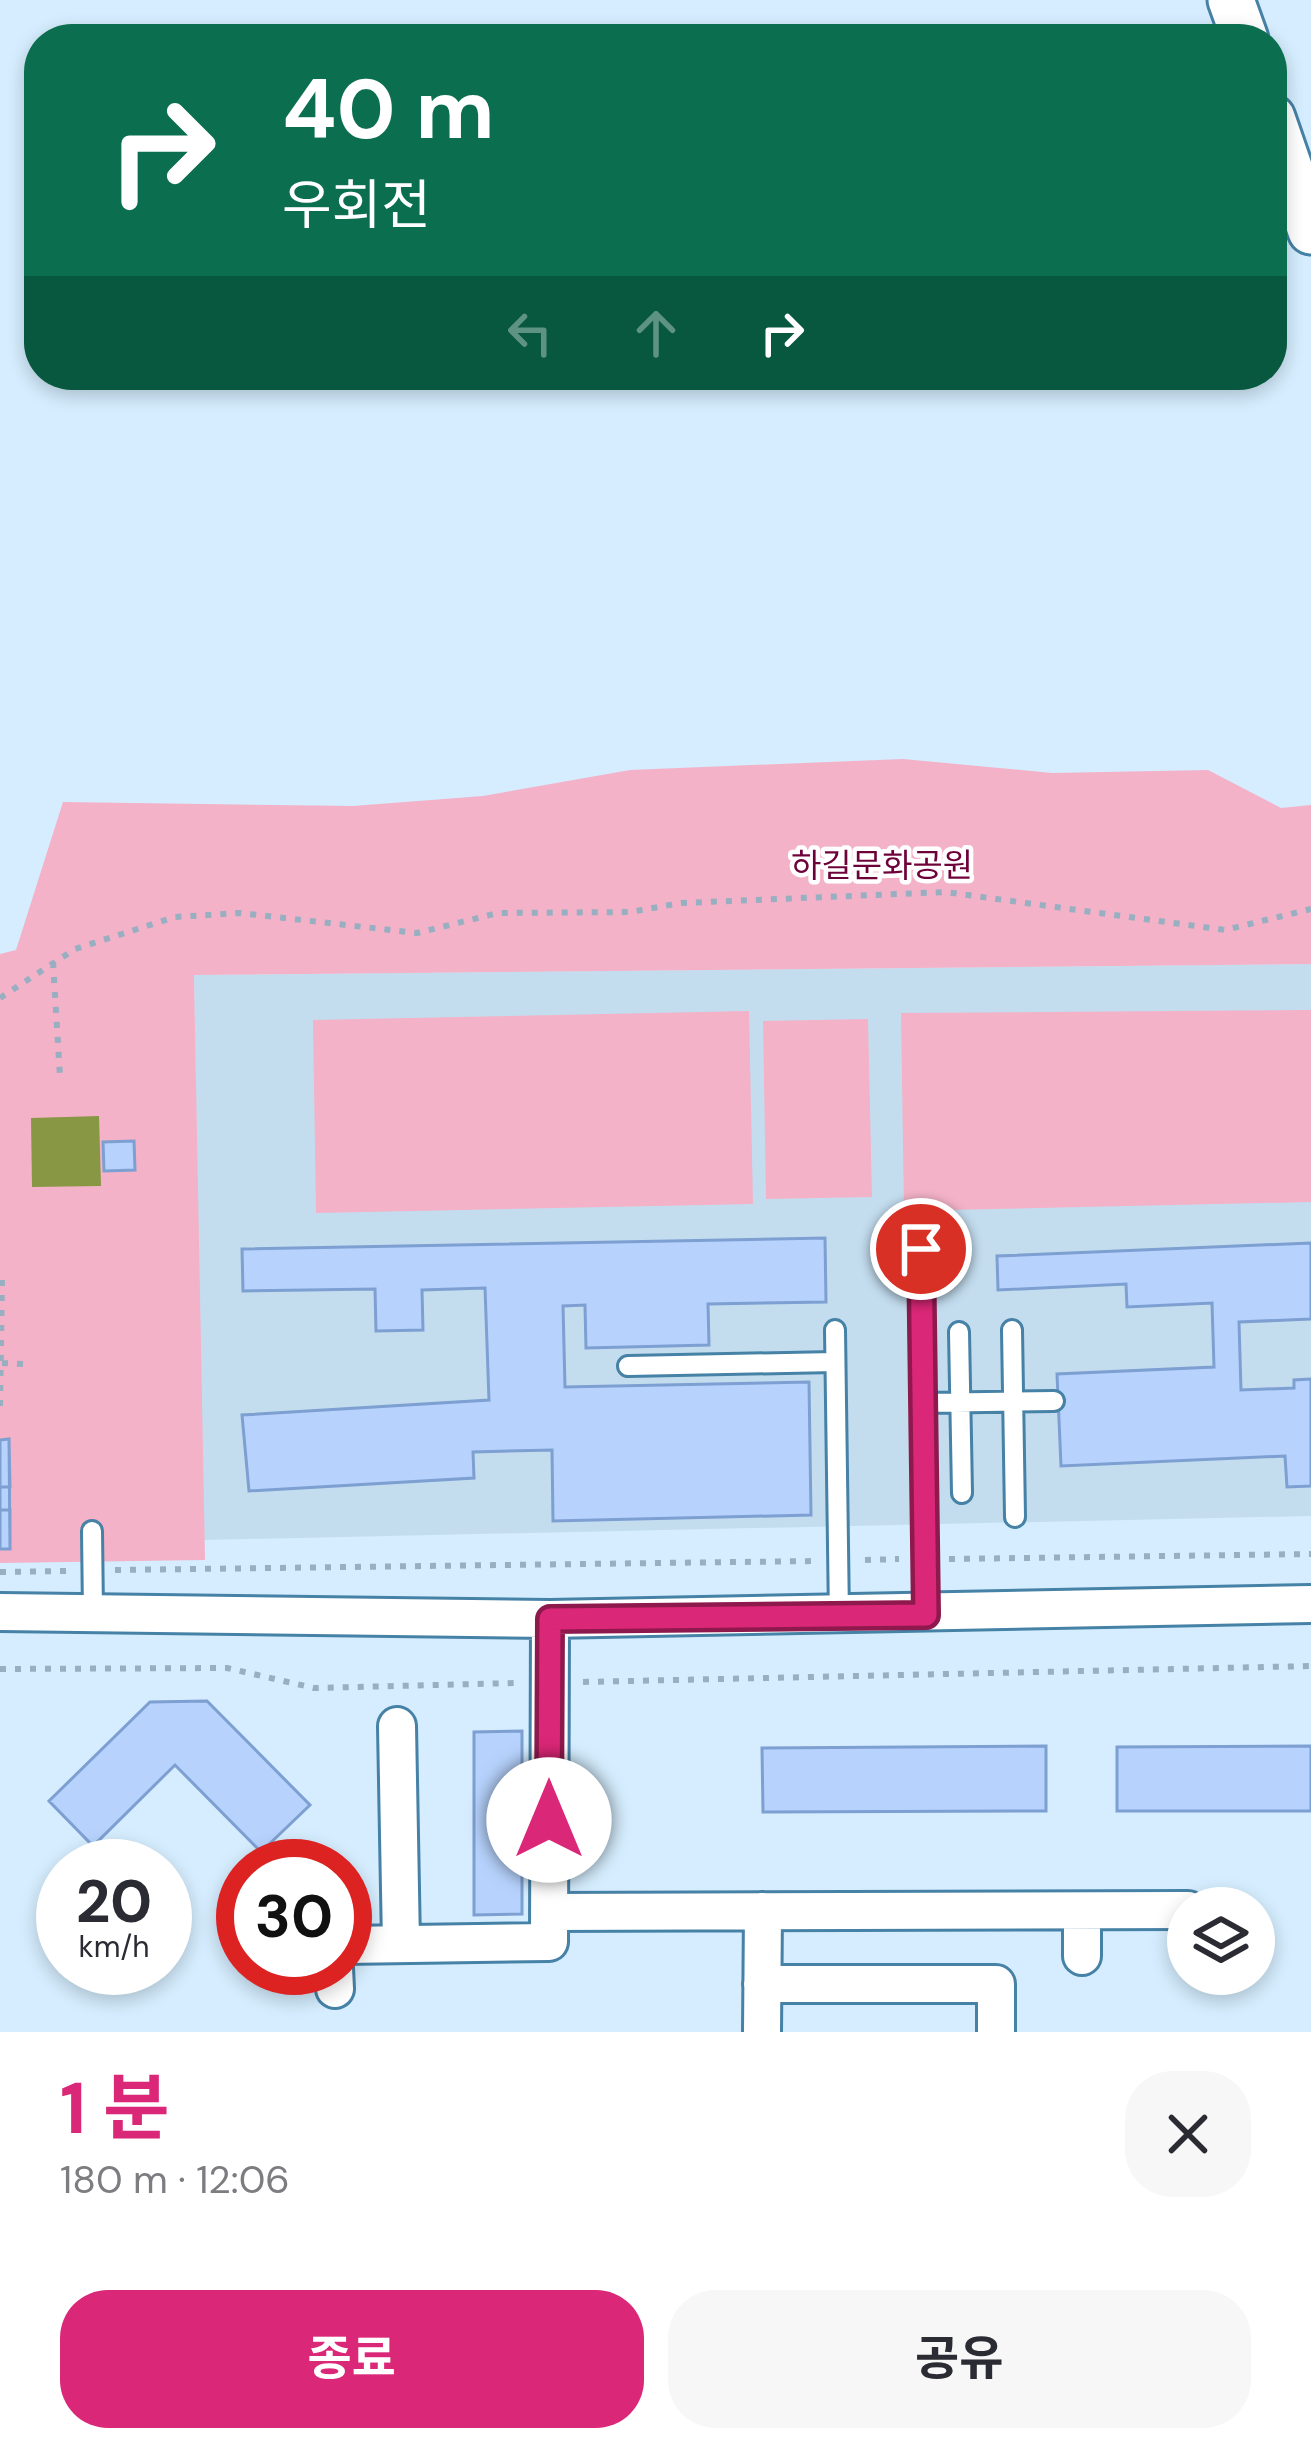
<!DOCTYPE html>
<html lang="ko">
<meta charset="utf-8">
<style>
body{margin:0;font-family:"DM Sans","Noto Sans KR",sans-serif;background:#f7f7f7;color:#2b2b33;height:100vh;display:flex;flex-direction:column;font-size:45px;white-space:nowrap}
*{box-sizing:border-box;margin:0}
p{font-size:39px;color:#7c7c81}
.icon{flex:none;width:66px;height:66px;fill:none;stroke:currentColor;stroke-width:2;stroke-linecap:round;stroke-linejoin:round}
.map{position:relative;height:2032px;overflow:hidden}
.sheet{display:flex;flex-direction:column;background:#fff;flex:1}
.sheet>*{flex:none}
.hud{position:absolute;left:24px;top:24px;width:1263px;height:366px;border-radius:48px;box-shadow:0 6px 18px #0003;background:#0b6e4f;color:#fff;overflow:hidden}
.fabs{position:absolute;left:1167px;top:1887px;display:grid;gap:24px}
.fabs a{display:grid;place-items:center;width:108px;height:108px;border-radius:50%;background:#fff;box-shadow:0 6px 18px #0003;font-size:60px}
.speed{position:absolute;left:36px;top:1839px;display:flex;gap:24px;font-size:60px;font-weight:700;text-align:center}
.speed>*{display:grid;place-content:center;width:156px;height:156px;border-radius:50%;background:#fff;box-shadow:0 6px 18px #0003;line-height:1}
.speed small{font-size:30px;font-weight:400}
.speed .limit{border:18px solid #d22;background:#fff;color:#111}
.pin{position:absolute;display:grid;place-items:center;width:102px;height:102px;color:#fff;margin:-51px;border:6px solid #fff;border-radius:50%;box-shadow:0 3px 12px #0007}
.me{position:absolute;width:132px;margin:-66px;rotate:0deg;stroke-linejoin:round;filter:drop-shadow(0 0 9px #0008)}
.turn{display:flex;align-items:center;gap:42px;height:252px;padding:0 60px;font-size:54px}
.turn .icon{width:156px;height:156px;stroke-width:2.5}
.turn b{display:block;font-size:84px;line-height:102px}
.lanes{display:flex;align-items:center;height:114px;padding:0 60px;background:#0003;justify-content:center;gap:60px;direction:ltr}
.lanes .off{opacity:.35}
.round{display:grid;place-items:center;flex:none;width:126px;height:126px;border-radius:48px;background:#f7f7f7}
.headline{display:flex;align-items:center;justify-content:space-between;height:204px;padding:0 60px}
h1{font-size:72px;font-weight:700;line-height:90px;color:#db2777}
.primary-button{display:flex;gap:24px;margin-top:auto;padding:24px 60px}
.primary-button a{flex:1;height:138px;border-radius:48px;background:#db2777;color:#fff;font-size:48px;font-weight:700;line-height:138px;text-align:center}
.primary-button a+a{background:#f7f7f7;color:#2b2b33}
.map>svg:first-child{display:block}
.built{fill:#c3ddef}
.green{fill:#f3b2c7}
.water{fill:#889744}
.building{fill:#b7d3fd;stroke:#7d9fd1;stroke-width:3}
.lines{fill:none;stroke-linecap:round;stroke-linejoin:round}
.service-casing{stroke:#4681a6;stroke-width:24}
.minor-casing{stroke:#4681a6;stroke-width:42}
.tertiary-casing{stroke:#4681a6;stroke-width:51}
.path{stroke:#97afc0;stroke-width:6;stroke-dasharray:6 9;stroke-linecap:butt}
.service{stroke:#fff;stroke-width:18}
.minor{stroke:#fff;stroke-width:36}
.tertiary{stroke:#fff;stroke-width:45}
.route-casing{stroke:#8e194d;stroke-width:30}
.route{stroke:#db2777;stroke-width:21}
.labels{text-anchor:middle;stroke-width:9;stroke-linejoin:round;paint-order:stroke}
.park-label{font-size:33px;fill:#6d0139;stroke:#fff}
</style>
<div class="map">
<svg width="1311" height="2032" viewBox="0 0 1311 2032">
<rect width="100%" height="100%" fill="#d5edfe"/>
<path class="built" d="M1311 964V1516L203 1540 194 975Z"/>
<path class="green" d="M903 759 1052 773 1208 770 1281 808 1311 805V964L194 975 205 1560 0 1563V954L16 950 63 802 353 806 483 796 630 770Z
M1311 1010V1202L904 1211 901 1013Z
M749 1011 753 1204 316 1213 313 1020Z
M868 1019 872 1197 766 1199 763 1021Z"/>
<path class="water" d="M99 1116 101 1186 32 1187 31 1118Z"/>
<path class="building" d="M134 1141 135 1170 104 1171 103 1142Z
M825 1238 826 1302 708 1304 709 1345 586 1348 585 1305 563 1306 565 1387 809 1382 811 1515 553 1521 552 1450 473 1452 474 1478 249 1491 242 1415 489 1400 485 1288 422 1290 423 1330 376 1331 375 1289 243 1291 242 1249Z
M1311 1243V1319L1239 1322 1241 1390 1294 1388V1380L1311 1379V1486L1287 1487 1285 1456 1061 1466 1057 1374 1214 1367 1212 1303 1127 1307 1126 1284 998 1290 997 1256Z
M9 1439 10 1549H0V1440Z
M9 1439 10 1487H0V1440Z
M0 1510H10V1549H0Z
M207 1701 310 1805 261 1852 175 1765 93 1846 49 1801 150 1702Z
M522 1731V1914L474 1915V1732Z
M1046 1746V1811L763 1812 762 1748Z
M1311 1746V1811H1117V1747Z"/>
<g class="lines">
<defs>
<path id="service" d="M921 1210 926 1615
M835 1330 839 1617
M1012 1330 1015 1517
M959 1332 962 1493
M628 1366 835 1362
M922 1403 1054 1401
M92 1531 93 1613"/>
<path id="minor" d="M0 1612 550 1619 1311 1604
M397 1726 401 1944
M1082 1911V1956
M549 1912 1188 1910
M345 1945 549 1942 550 1619
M334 1968 335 1989
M762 1984H996V2032
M762 2032 763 1911"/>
<path id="tertiary" d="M1231 0 1245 39
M1272 118 1311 231"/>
</defs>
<use href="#service" class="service-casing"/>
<use href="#minor" class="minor-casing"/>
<use href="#tertiary" class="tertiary-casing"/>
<path class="path" d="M53 962 60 1076
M0 998 75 949 175 917 240 913 417 933 498 913 630 912 681 903 945 892 1225 930 1311 909
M2 1363 23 1364
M0 1406 2 1277
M949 1559 1311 1554
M865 1560 899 1559
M115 1570 815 1561
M0 1572 66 1571
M0 1669 227 1668 314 1688 516 1683
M583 1682 1311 1666"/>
<use href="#service" class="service"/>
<use href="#minor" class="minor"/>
<use href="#tertiary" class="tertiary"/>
</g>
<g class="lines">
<defs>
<path id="route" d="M549 1820 550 1619 926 1615 921 1249"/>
</defs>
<use href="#route" class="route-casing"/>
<use href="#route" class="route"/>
</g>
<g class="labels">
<g class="park-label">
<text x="882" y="877">하길문화공원</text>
</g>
</g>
</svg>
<div class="fabs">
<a><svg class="icon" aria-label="layers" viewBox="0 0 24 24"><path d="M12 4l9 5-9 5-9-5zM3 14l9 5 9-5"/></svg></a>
</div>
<div class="speed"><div>20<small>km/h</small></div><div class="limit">30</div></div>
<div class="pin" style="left:921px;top:1249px;background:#d93025"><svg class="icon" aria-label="arrive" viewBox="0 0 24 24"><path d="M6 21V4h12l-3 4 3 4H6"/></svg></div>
<svg class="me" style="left:549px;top:1820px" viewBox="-20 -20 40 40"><circle r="19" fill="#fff"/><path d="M0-13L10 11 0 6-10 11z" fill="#db2777"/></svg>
<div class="hud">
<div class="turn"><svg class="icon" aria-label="right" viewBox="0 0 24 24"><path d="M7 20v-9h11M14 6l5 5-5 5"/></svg><div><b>40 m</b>우회전</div></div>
<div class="lanes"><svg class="icon off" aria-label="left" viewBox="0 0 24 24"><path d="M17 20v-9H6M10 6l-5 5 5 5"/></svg><svg class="icon off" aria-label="ahead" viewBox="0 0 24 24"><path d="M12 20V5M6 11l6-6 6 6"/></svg><svg class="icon" aria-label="right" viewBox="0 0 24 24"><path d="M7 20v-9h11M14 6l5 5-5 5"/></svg></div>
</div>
</div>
<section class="sheet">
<div class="headline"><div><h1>1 분</h1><p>180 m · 12:06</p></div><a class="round"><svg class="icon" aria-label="close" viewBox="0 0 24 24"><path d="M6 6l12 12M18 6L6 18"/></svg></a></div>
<div class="primary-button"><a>종료</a><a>공유</a></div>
</section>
